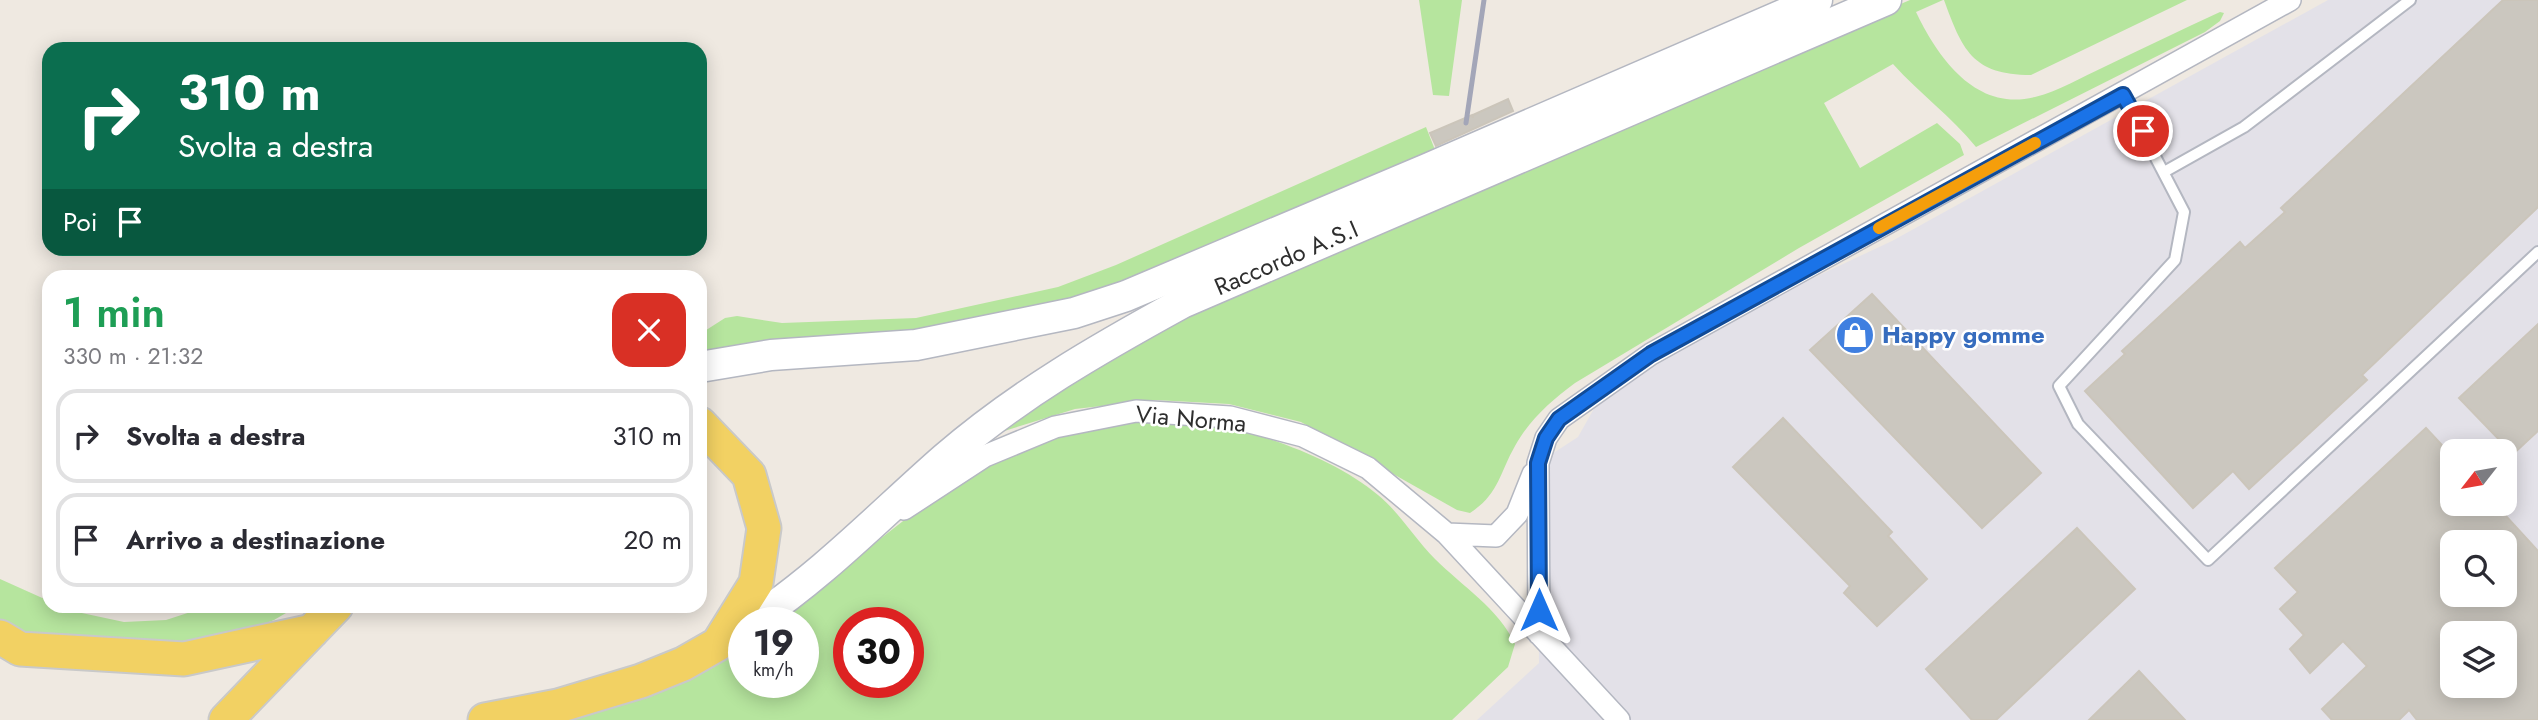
<!DOCTYPE html>
<html lang="it">
<meta charset="utf-8">
<style>
body{margin:0;font-family:Jost,sans-serif;background:#f7f7f7;color:#2b2b33;height:100vh;display:flex;flex-direction:column;font-size:26px;white-space:nowrap}
*{box-sizing:border-box;margin:0}
p{font-size:23px;color:#7c7c81}
.icon{flex:none;width:38px;height:38px;fill:none;stroke:currentColor;stroke-width:2;stroke-linecap:round;stroke-linejoin:round}
.map{position:relative;flex:1;overflow:hidden}
.side{position:absolute;left:42px;top:270px;width:665px;height:343px;display:flex;flex-direction:column;background:#fff;border-radius:21px;box-shadow:0 4px 18px #0003}
.side>*{flex:none}
.top-card{position:absolute;left:42px;top:42px;width:665px;height:214px;border-radius:21px;box-shadow:0 4px 18px #0003;background:#0b6e4f;color:#fff;overflow:hidden}
.needle{width:46px;rotate:239deg}
.buttons{position:absolute;left:2440px;top:439px;display:grid;gap:14px}
.buttons a{display:grid;place-items:center;width:77px;height:77px;border-radius:14px;background:#fff;box-shadow:0 4px 18px #0003;font-size:35px}
.speed{position:absolute;left:728px;top:607px;display:flex;gap:14px;font-size:35px;font-weight:700;text-align:center}
.speed>*{display:grid;place-content:center;width:91px;height:91px;border-radius:50%;background:#fff;box-shadow:0 4px 18px #0003;line-height:1}
.speed small{font-size:18px;font-weight:400}
.speed .limit{border:10px solid #d22;background:#fff;color:#111}
.pin{position:absolute;display:grid;place-items:center;width:60px;height:60px;color:#fff;margin:-30px;border:4px solid #fff;border-radius:50%;box-shadow:0 2px 7px #0007}
.me{position:absolute;width:77px;margin:-38px;rotate:0deg;stroke-linejoin:round;filter:drop-shadow(0 0 5px #0008)}
.turn{display:flex;align-items:center;gap:24px;height:147px;padding:0 21px;font-size:32px}
.turn .icon{width:91px;height:91px;stroke-width:2.5}
.turn b{display:block;font-size:49px;line-height:60px}
.then{display:flex;align-items:center;height:66px;padding:0 21px;background:#0003;gap:14px;font-size:26px}
.round{display:grid;place-items:center;flex:none;width:74px;height:74px;border-radius:21px;background:#f7f7f7}
.summary{display:flex;align-items:center;justify-content:space-between;height:119px;padding:0 21px}
h1{font-size:42px;font-weight:600;line-height:52px;color:#1e9e55}
ul{padding:0;list-style:none}
li{display:flex;align-items:center;gap:21px;height:94px;margin:0 14px 10px;padding:0 7px;border:4px solid #e1e1e2;border-radius:21px}
li div{flex:1}
li b{display:block;font-size:26px}
li em{font-style:normal}
.map>svg:first-child{display:block}
.industrial{fill:#e3e1e8;fill-rule:evenodd}
.green{fill:#b6e59e;fill-rule:evenodd}
.building{fill:#cbc7bf;stroke:#cbc5ba;stroke-width:2;fill-rule:evenodd}
.lines{fill:none;stroke-linecap:round;stroke-linejoin:round}
.lane-casing{stroke:#b4b7c1;stroke-width:14}
.street-casing{stroke:#b4b7c1;stroke-width:24}
.secondary-casing{stroke:#b4b7c1;stroke-width:33}
.primary-casing{stroke:#c9c9c9;stroke-width:37}
.lane{stroke:#fff;stroke-width:10}
.street{stroke:#fff;stroke-width:21}
.secondary{stroke:#fff;stroke-width:30}
.primary{stroke:#f2d163;stroke-width:33}
.rail{stroke:#a3a6b8;stroke-width:5}
.route-casing{stroke:#114b97;stroke-width:18}
.route{stroke:#1a73e8;stroke-width:12}
.slow{stroke:#f59e0b;stroke-width:12}
.labels{text-anchor:middle;stroke-width:5;stroke-linejoin:round;paint-order:stroke}
.street-label{font-size:24px;fill:#2e2e2e;stroke:#fff}
.shop-label{font-size:24px;font-weight:bold;fill:#366cbe;stroke:#fff;text-anchor:start}
</style>
<div class="map">
<svg width="2538" height="720" viewBox="0 0 2538 720">
<rect width="100%" height="100%" fill="#efe9e1"/>
<path class="industrial" d="M2328 0H2538V720H1477L1539 663 1538 463 1578 437 1596 405 1616 393 1651 354 1892 241ZM2452 452H2504V504H2452ZM2452 542H2504V595H2452ZM2452 634H2504V686H2452Z"/>
<path class="green" d="M1419 0H1462L1449 96 1433 95Z
M1910 0H1943L1916 12C1938 58 1976 112 2035 97 2059 91 2082 77 2104 67 2143 48 2181 30 2220 12L2224 13 2220 21 2205 32 1976 147C1951 116 1920 94 1893 64L1824 103 1860 168 1937 123 1960 144 1964 155 1799 248 1575 383C1551 401 1530 419 1515 446 1499 474 1499 494 1470 513L1457 510 1301 422 1229 404 1155 400 1075 409 985 437 1171 318Z
M1944 0H2187L2031 75C1972 75 1962 49 1944 0Z
M1426 127 1435 150 1126 286 1011 320 700 353V334L725 318 737 316 782 323 916 318 1058 287 1116 265Z
M1122 422C1149 423 1177 420 1202 423 1259 431 1335 459 1378 495 1400 513 1415 539 1435 559 1462 586 1499 609 1515 644L1508 667 1452 720H564L730 653 744 643V682H803V623H772L961 476 1056 433ZM849 623H908V682H849Z
M0 579 49 601V606L124 622 166 620 209 606H298L274 620 224 640 165 650 63 646 0 626Z"/>
<path class="building" d="M2503 0H2538V207L2362 375 2367 380 2249 489 2233 471 2193 508 2085 391 2125 354 2122 351 2240 242 2245 248 2285 212 2281 208Z
M1508 99 1513 111 1436 146 1430 133 1472 115 1473 118V115Z
M1872 294 2041 473 1982 528 1810 350Z
M2538 324V431L2513 454 2459 398Z
M1783 418 1892 532 1888 536 1927 579 1877 626 1844 593 1850 586 1733 467Z
M2426 428 2452 456V504H2495L2538 551V720H2417L2409 710 2399 720H2332L2322 709 2367 666 2343 641 2310 673 2290 649 2304 635 2280 609 2298 592 2275 568ZM2452 542H2504V595H2452ZM2452 634H2504V686H2452Z
M2077 528 2135 589 1996 720H1972L1926 669Z
M2139 671 2185 720H2089Z"/>
<g class="lines">
<defs>
<path id="lane" d="M2123 95 2184 212 2175 260 2059 386 2078 424 2208 560 2538 252
M2164 172 2244 127 2410 0"/>
<path id="street" d="M904 509 985 456 1055 427 1136 411 1230 417 1303 436 1368 468 1447 534 1619 720
M1447 534 1496 536 1517 514 1533 474
M1539 634 1538 463 1546 438 1559 419 1651 354 2290 0"/>
<g id="secondary">
<path d="M700 367 771 355 916 345 1074 313 1126 296 1427 169 1817 0"/>
<path id="s1" d="M750 623C822 576 881 514 945 458 1018 395 1098 349 1182 303L1886 0"/>
</g>
<path id="primary" d="M0 637 20 649 184 659 312 631
M226 720 336 606
M485 720 558 706 641 681 683 664 718 644 756 583 764 528 749 475 700 424"/>
</defs>
<use href="#lane" class="lane-casing"/>
<use href="#street" class="street-casing"/>
<use href="#secondary" class="secondary-casing"/>
<use href="#primary" class="primary-casing"/>
<use href="#lane" class="lane"/>
<use href="#street" class="street"/>
<use href="#secondary" class="secondary"/>
<use href="#primary" class="primary"/>
<path class="rail" d="M1466 123 1484 0"/>
</g>
<g class="lines">
<defs>
<path id="route" d="M1539 610 1538 463 1546 438 1559 419 1651 354 2123 95 2143 131"/>
</defs>
<use href="#route" class="route-casing"/>
<use href="#route" class="route"/>
<path class="slow" d="M1879 228 2035 143"/>
</g>
<defs>
<symbol id="shop-disc" viewBox="-11 -11 22 22"><circle r="9.5" fill="#3f7fe0" stroke="#fff"/><path d="M-5-2.5h2.3a2.7 3.5 0 0 1 5.4 0H5L5.5 6h-11ZM-1.5-2.5h3a1.5 2.3 0 0 0-3 0Z" fill="#fff"/></symbol>
</defs>
<g fill-rule="evenodd">
<use href="#shop-disc" x="1833" y="313" width="44" height="44"/>
</g>
<g class="labels">
<g class="street-label">
<text dy="8" stroke="none"><textPath href="#s1" startOffset="653">Raccordo A.S.I</textPath></text>
<text transform="translate(1191 419) rotate(5)" y="8">Via Norma</text>
</g>
<g class="shop-label">
<text x="1882" y="343">Happy gomme</text>
</g>
</g>
</svg>
<div class="buttons">
<a><svg class="needle" viewBox="-14 -14 28 28"><path d="M0-13l5 13h-10z" fill="#e53935"/><path d="M0 13l5-13h-10z" fill="#7c7c81"/></svg></a>
<a><svg class="icon" aria-label="search" viewBox="0 0 24 24"><circle cx="10" cy="10" r="6"/><path d="M15 15l6 6"/></svg></a>
<a><svg class="icon" aria-label="layers" viewBox="0 0 24 24"><path d="M12 4l9 5-9 5-9-5zM3 14l9 5 9-5"/></svg></a>
</div>
<div class="speed"><div>19<small>km/h</small></div><div class="limit">30</div></div>
<div class="pin" style="left:2143px;top:131px;background:#d93025"><svg class="icon" aria-label="arrive" viewBox="0 0 24 24"><path d="M6 21V4h12l-3 4 3 4H6"/></svg></div>
<svg class="me" style="left:1539px;top:610px" viewBox="-20 -20 40 40"><path d="M0-17L14 15 0 8-14 15z" fill="#1a73e8" stroke="#fff" stroke-width="4"/></svg>
<div class="top-card">
<div class="turn"><svg class="icon" aria-label="right" viewBox="0 0 24 24"><path d="M7 20v-9h11M14 6l5 5-5 5"/></svg><div><b>310 m</b>Svolta a destra</div></div>
<div class="then">Poi<svg class="icon" aria-label="arrive" viewBox="0 0 24 24"><path d="M6 21V4h12l-3 4 3 4H6"/></svg></div>
</div>
<section class="side">
<div class="summary"><div><h1>1 min</h1><p>330 m · 21:32</p></div><a class="round" style="background:#d93025;color:#fff"><svg class="icon" aria-label="close" viewBox="0 0 24 24"><path d="M6 6l12 12M18 6L6 18"/></svg></a></div>
<ul>
<li><svg class="icon" aria-label="right" viewBox="0 0 24 24"><path d="M7 20v-9h11M14 6l5 5-5 5"/></svg><div><b>Svolta a destra</b></div><em>310 m</em></li>
<li><svg class="icon" aria-label="arrive" viewBox="0 0 24 24"><path d="M6 21V4h12l-3 4 3 4H6"/></svg><div><b>Arrivo a destinazione</b></div><em>20 m</em></li>
</ul>
</section>
</div>
